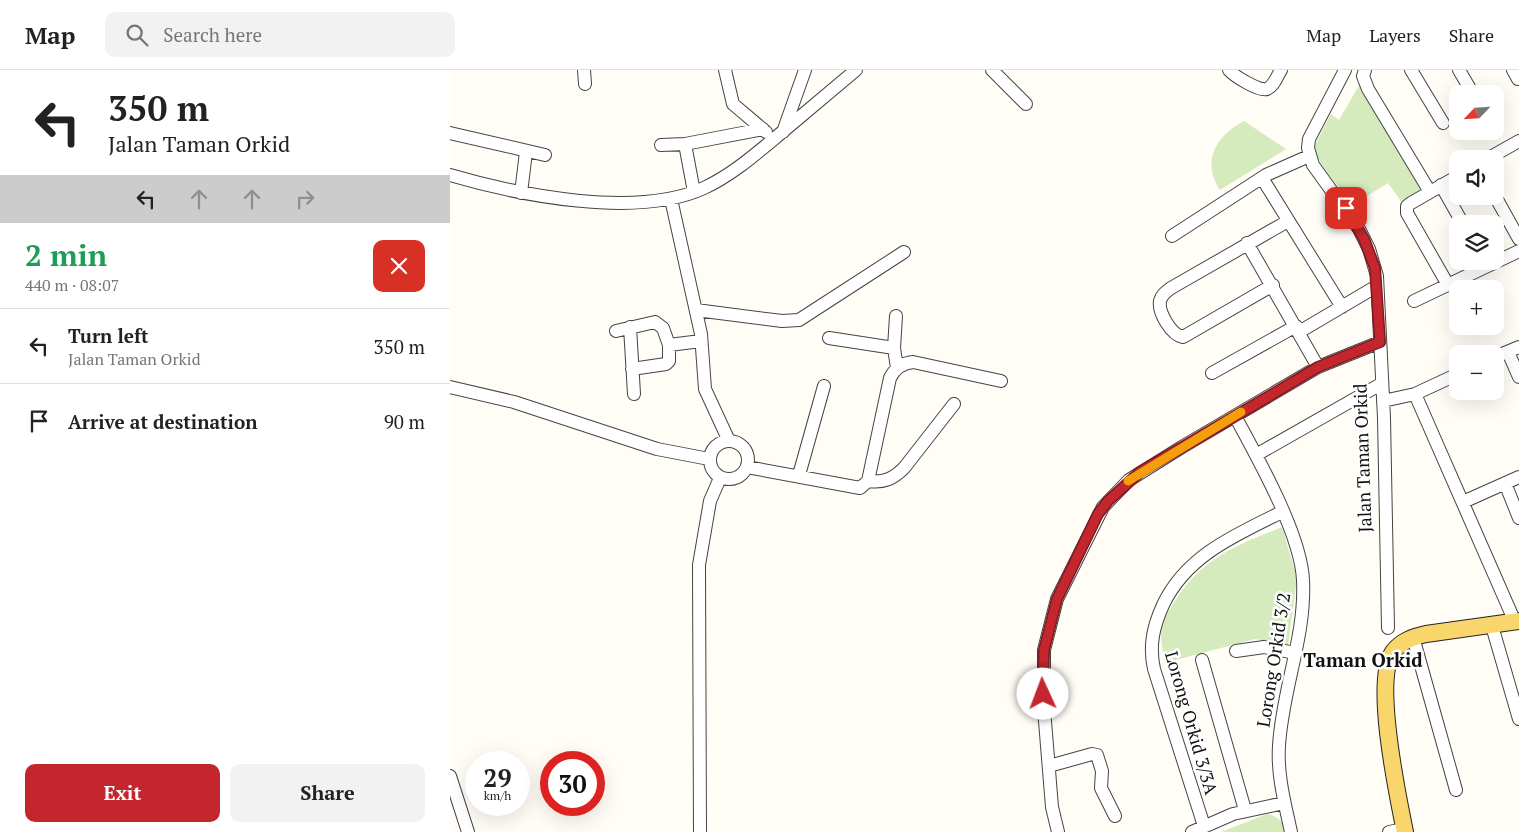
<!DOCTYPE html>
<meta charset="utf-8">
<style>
body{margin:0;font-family:"PT Serif",serif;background:#f2f2f2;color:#222;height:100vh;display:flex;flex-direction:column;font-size:19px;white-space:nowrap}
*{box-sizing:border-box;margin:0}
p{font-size:16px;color:#767676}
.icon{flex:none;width:28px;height:28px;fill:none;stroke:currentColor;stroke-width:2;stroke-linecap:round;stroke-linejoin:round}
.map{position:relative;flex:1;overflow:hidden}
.drawer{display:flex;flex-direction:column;background:#fff;width:450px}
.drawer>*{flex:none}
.top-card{background:#fff;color:#222;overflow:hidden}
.needle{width:32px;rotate:245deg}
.fabs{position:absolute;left:999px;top:15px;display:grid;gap:10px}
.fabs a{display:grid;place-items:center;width:55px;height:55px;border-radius:10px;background:#fff;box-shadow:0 5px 20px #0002;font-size:25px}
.speed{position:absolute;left:15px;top:681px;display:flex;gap:10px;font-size:25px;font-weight:700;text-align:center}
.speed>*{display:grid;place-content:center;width:65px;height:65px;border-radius:50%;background:#fff;box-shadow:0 5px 20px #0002;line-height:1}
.speed small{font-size:12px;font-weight:400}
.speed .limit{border:8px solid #d22;background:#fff;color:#111}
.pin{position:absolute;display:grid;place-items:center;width:42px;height:42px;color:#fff;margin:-21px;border-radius:10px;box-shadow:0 2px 8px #0006}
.me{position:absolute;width:55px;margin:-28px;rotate:358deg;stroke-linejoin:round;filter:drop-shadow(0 0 4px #0008)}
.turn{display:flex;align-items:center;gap:18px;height:105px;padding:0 25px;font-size:22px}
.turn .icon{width:65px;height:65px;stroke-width:2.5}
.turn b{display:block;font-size:35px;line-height:42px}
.lanes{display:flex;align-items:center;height:48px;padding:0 25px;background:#0003;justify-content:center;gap:25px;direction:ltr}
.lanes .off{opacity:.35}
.round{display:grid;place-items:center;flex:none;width:52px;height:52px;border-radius:10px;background:#f2f2f2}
.summary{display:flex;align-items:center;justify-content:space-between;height:85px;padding:0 25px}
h1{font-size:30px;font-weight:700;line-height:38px;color:#1e9e55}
.action{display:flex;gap:10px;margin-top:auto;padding:10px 25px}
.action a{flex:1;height:58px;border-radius:10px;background:#c4262e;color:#fff;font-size:20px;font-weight:700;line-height:58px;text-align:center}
.action a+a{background:#f2f2f2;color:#222}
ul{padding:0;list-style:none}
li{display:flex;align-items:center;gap:15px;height:75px;padding:0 25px;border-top:1px solid #e0e0e0}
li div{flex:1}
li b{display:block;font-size:19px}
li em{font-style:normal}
header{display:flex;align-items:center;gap:30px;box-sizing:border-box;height:70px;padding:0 25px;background:#fff;border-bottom:1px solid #e0e0e0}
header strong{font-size:24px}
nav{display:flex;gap:28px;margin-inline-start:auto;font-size:18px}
.search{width:350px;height:45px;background:#f2f2f2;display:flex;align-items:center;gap:12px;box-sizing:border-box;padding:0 18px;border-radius:10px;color:#767676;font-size:19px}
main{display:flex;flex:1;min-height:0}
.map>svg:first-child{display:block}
.green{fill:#d5ebbd}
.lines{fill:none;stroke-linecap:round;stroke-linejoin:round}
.minor-casing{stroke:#444;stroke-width:14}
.major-casing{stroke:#222;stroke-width:18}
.minor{stroke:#fff;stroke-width:12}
.major{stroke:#f9d66b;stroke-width:16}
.route-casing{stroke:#7f191e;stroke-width:12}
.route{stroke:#c4262e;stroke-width:9}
.slow{stroke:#f59e0b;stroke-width:9}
.labels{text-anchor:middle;stroke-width:5;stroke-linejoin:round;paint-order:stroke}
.street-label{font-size:18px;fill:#111;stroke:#fff}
.neighbourhood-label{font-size:19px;font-weight:bold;fill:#111;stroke:#fff}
</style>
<header>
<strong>Map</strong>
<div class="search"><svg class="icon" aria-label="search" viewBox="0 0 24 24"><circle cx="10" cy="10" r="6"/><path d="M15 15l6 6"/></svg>Search here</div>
<nav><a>Map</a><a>Layers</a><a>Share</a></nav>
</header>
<main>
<section class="drawer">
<div class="top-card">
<div class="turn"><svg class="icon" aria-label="left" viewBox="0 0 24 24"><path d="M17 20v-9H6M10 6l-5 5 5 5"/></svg><div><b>350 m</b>Jalan Taman Orkid</div></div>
<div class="lanes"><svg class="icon" aria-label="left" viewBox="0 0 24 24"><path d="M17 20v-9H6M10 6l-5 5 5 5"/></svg><svg class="icon off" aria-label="ahead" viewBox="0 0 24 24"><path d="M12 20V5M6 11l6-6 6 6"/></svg><svg class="icon off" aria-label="ahead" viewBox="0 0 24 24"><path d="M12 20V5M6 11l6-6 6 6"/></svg><svg class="icon off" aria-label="right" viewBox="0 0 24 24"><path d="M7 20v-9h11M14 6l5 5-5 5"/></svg></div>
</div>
<div class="summary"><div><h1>2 min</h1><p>440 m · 08:07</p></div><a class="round" style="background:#d93025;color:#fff"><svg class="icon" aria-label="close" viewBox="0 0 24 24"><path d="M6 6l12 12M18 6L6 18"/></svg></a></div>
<ul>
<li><svg class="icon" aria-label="left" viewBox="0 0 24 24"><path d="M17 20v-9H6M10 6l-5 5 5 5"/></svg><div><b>Turn left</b><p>Jalan Taman Orkid</p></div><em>350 m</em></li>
<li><svg class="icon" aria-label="arrive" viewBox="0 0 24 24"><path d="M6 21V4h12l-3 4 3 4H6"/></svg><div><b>Arrive at destination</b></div><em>90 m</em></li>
</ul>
<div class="action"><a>Exit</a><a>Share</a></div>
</section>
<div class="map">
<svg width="1069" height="762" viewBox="0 0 1069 762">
<rect width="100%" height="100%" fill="#fffdf5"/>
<path class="green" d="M911 12 976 120 953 134 938 113 904 134 880 107 869 90 859 86 881 44 889 50Z
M794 51 836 79 770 120C751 91 766 66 794 51Z
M832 457 847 508 838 576 805 569 714 593C713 583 711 572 711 562 712 549 720 539 727 528 754 487 788 475 832 457Z
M817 744C827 746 834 751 836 762H771Z"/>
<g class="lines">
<defs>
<path id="minor" d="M134 0 135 14
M275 0 283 34 316 62
M542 0 576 34
M779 0C784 6 810 22 817 19 824 16 827 6 831 0
M895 0 859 69 858 78 863 95 909 159 919 179 927 206 934 348 938 558
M915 0 913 6 918 19 980 122
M961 0 993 53
M1009 0 1023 24
M1063 0 1068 9
M333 62 355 0
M0 63 95 85
M235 74 244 122
M211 75 235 74 313 59
M1037 89 1069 71
M0 105C68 125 187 149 254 118 282 105 307 83 331 63 356 42 381 21 406 0
M812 108 892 237
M991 115 1013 154
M71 123 76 82
M1045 126 1069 169
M221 129 251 264 255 319 279 371
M722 166 816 105 859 86
M797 173 868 297
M823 215 733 267C721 265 708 242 710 231 712 224 716 222 721 218L838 151
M998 215 957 143V136L961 133 1008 106
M964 231 1069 181
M246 240 332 251 349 250 454 182
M446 246 444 278 447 298
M180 257 184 324
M166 261 205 252 213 258 219 275V291L216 294 182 299
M849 262 927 216
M379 268 444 278
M219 275 251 271
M1058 282 1069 307
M1045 287 1069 277
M762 303 846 256
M0 317 64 332 207 379 259 389
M965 324 1065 552
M933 331 965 324 1008 304
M785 346C807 387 851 464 853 510 856 566 832 620 829 676 827 705 835 734 841 762
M260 390a19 19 0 1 1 38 0a19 19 0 1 1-38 0Z
M806 385 931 314
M297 397 410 418 418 411 440 308C445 298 452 293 463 292L551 311
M349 405 374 316
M418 411C434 413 443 409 454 398L504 334
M1055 413 1069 448
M1013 432 1069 407
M1042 556 1069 649
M963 567 1006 720
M786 581 814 577 845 583
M752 590 795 740
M599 696 642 684 647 685 652 701 651 718 665 746
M0 706 18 762
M754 756 704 599C699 576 703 557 713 535 736 486 785 465 832 442
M250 762 249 495 260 431 270 408
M608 762 602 737 594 639V580L607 529 653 437 679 410 732 377 868 297 930 272
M742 762 783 744 834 733
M939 762 954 759"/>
<path id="major" d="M955 762C948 727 923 611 943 582 951 571 963 567 976 564L1069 551"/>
</defs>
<use href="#minor" class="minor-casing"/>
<use href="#major" class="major-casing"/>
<use href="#minor" class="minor"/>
<use href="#major" class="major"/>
</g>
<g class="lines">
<defs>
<path id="route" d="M593 624 594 580 607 529 648 444 658 431 690 402 816 328 868 297 930 272 925 198 914 169 896 138"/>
</defs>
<use href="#route" class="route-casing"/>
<use href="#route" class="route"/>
<path class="slow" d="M678 411 791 342"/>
</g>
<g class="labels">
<g class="street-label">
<text transform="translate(913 388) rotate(-92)" y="6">Jalan Taman Orkid</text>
<text transform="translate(824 590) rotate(-81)" y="6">Lorong Orkid 3/2</text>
<text transform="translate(741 653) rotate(74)" y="6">Lorong Orkid 3/3A</text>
</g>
<g class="neighbourhood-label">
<text x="913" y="597">Taman Orkid</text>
</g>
</g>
</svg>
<div class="fabs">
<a><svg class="needle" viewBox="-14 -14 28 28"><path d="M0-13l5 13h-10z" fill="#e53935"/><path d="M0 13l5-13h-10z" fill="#767676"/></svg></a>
<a><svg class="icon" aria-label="sound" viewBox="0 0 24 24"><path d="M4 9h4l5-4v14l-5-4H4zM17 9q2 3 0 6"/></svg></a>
<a><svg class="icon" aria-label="layers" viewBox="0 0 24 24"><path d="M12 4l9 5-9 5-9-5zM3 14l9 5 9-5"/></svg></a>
<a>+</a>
<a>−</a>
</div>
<div class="speed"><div>29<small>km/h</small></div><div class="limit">30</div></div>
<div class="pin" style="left:896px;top:138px;background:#d93025"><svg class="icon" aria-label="arrive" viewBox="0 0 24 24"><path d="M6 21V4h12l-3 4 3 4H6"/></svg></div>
<svg class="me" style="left:593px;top:624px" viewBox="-20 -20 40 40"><circle r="19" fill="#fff"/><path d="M0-13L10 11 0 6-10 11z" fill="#c4262e"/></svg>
</div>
</main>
